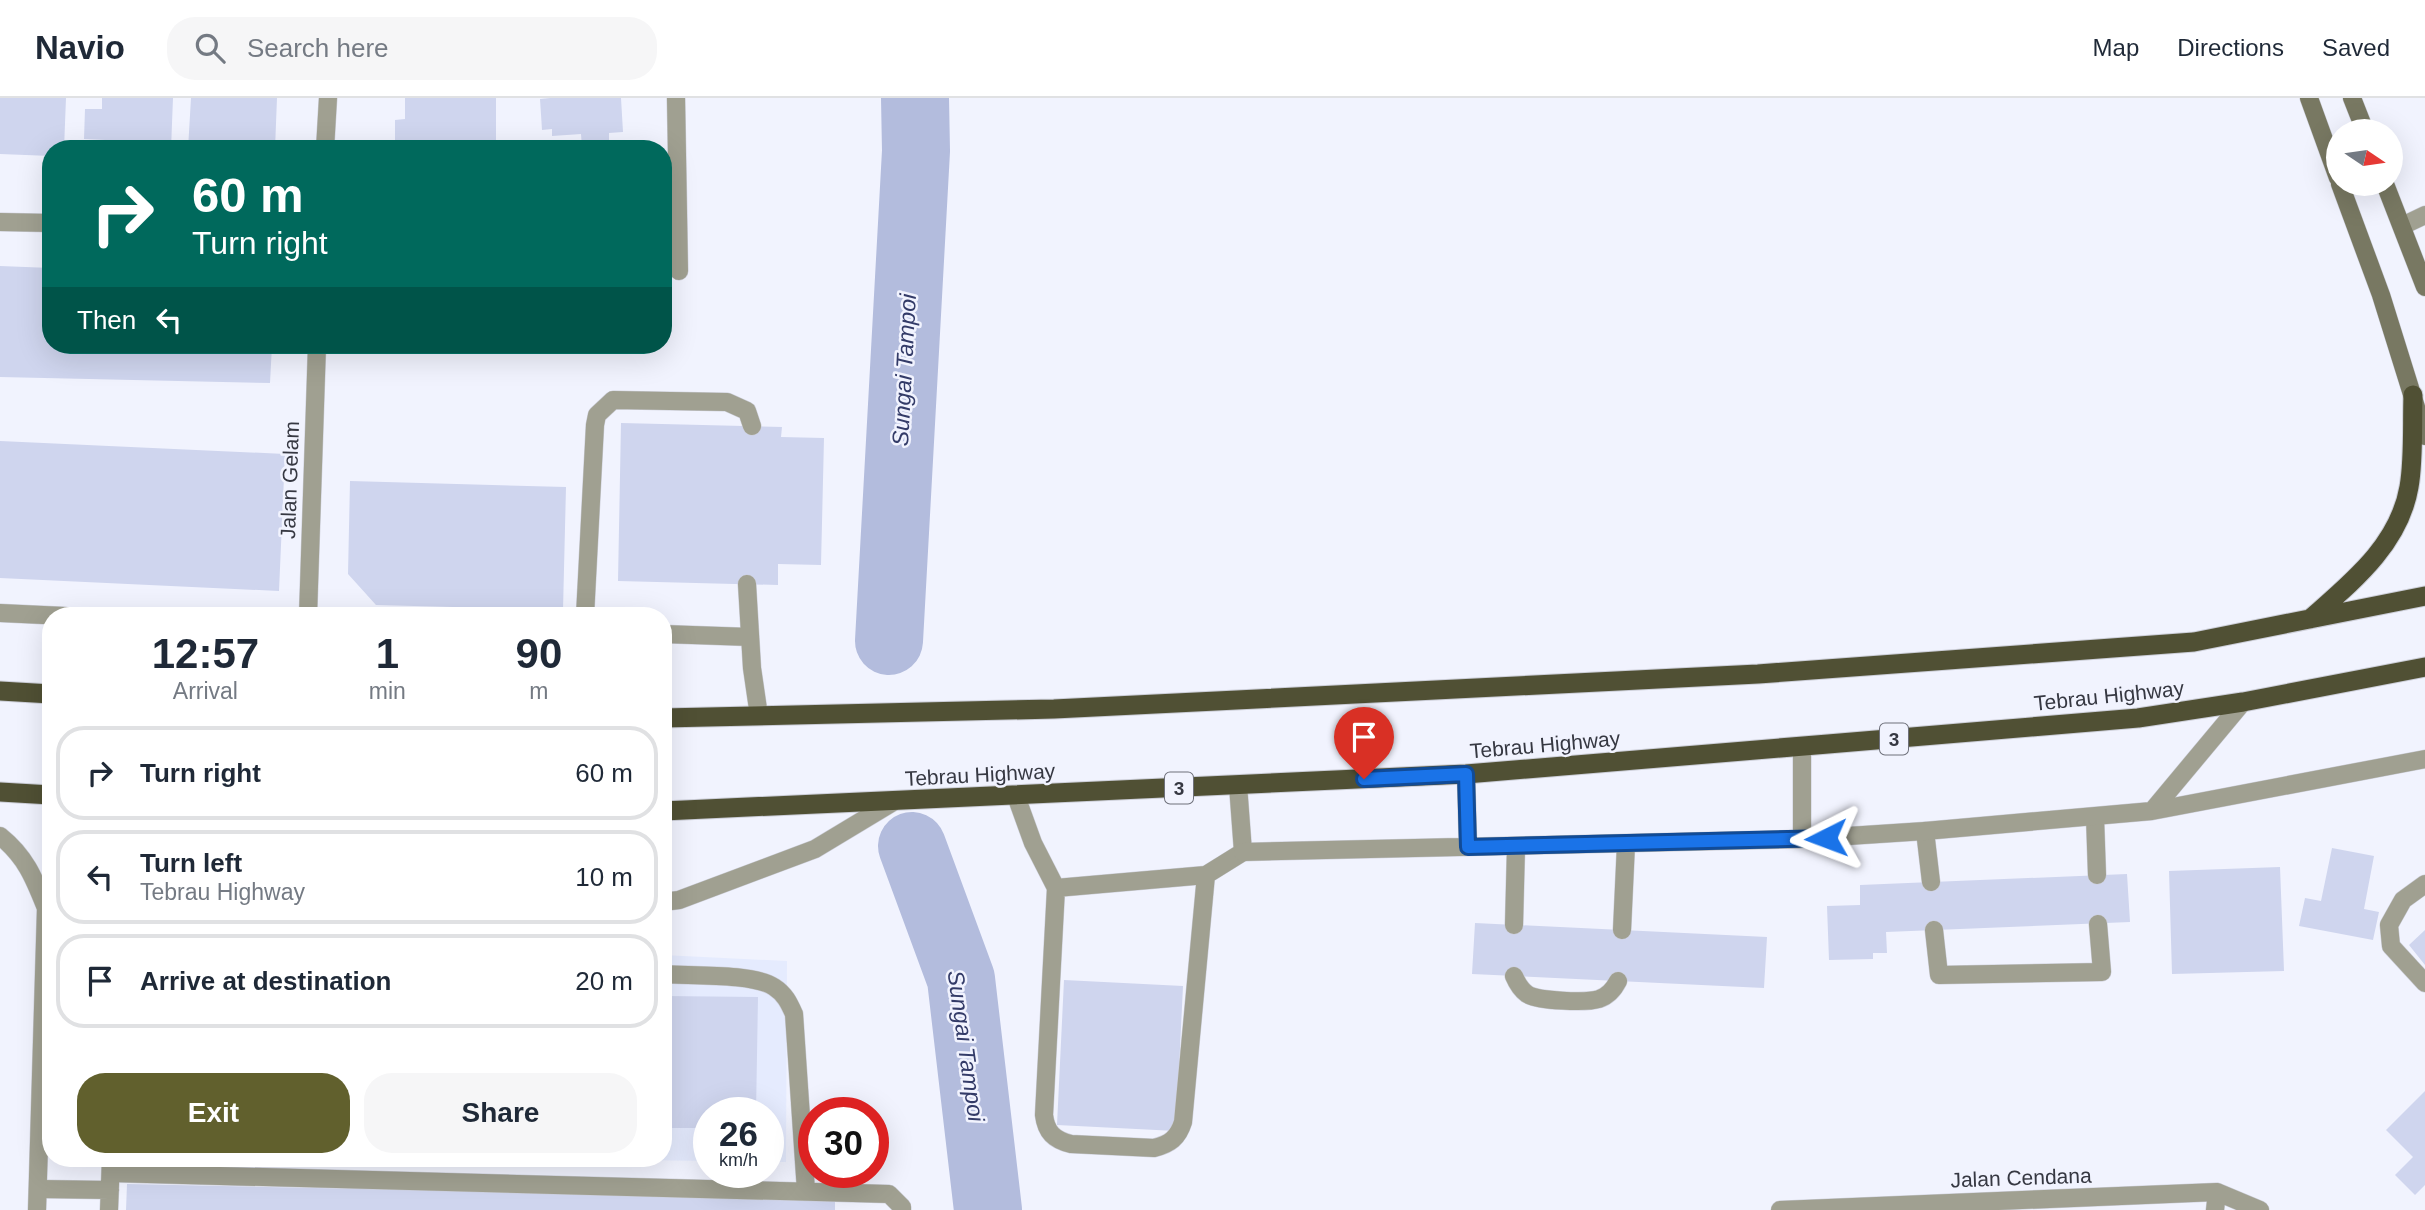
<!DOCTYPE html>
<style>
body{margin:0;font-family:Helvetica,sans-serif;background:#f6f6f7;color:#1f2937;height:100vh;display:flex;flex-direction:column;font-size:26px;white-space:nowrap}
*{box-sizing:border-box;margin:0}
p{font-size:23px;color:#747a83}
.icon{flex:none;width:38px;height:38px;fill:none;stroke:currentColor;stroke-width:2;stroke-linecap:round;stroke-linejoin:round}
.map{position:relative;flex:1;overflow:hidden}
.drawer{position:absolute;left:42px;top:509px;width:630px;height:560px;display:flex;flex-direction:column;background:#fff;border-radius:28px;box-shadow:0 7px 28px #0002}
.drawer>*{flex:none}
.top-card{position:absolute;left:42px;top:42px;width:630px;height:214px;border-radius:28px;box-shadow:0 7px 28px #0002;background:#00695c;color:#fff;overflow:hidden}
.needle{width:46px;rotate:103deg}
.fabs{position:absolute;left:2326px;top:21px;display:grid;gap:14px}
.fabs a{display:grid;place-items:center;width:77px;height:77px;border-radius:50%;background:#fff;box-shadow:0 7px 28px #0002;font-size:35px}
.speed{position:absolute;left:693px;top:999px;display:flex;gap:14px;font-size:35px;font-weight:700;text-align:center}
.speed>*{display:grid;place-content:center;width:91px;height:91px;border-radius:50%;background:#fff;box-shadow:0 7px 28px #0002;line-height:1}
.speed small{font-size:18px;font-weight:400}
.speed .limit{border:10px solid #d22;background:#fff;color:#111}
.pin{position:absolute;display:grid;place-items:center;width:60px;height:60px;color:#fff;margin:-72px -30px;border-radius:50% 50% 50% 0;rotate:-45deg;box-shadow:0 0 7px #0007}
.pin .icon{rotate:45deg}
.me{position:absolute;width:77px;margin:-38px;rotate:267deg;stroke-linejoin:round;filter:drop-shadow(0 0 5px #0008)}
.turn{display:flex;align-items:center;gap:24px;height:147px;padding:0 35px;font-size:32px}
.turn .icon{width:91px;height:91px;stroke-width:2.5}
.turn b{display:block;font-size:49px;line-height:60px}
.then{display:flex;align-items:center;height:66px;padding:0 35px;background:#0003;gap:14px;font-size:26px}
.eta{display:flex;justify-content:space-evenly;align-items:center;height:119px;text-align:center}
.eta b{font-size:42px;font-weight:600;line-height:49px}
.primary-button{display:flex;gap:14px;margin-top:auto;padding:14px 35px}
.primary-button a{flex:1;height:80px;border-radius:28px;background:#61602d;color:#fff;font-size:28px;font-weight:600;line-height:80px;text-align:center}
.primary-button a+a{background:#f6f6f7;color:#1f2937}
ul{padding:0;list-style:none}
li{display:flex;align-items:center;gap:21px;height:94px;margin:0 14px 10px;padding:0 21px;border:4px solid #e0e1e3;border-radius:28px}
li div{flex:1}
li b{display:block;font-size:26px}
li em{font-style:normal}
header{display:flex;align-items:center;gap:42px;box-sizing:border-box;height:98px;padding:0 35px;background:#fff;border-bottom:2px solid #e0e1e3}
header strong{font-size:33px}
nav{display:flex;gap:38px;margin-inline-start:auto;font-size:24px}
.search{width:490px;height:63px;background:#f6f6f7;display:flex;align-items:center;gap:18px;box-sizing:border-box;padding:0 24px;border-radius:28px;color:#747a83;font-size:26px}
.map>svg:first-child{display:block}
.built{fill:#e5ebfe}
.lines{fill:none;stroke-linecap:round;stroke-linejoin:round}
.river{stroke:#b3bcdd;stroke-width:68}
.building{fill:#cfd5ee}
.service-casing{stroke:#ccced8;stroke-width:19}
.minor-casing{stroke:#ccced8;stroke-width:19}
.secondary-casing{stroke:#ccced8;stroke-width:19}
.trunk-casing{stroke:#ccced8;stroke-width:21}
.service{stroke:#a0a091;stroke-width:18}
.minor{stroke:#a0a091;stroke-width:18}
.secondary{stroke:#787862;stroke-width:18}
.trunk{stroke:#505034;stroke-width:19}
.route-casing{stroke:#114b97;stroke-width:18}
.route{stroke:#1a73e8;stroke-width:12}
.labels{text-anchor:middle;stroke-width:5;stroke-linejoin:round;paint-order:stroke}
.shield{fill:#f1f3fe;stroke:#6e707a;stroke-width:2}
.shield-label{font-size:19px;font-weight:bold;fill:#363842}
.street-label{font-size:21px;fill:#363842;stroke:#f1f3fe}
.water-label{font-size:23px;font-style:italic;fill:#333b68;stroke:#f1f3fe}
</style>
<header>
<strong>Navio</strong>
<div class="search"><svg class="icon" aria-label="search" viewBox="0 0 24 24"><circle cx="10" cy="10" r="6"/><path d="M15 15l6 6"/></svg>Search here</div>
<nav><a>Map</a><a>Directions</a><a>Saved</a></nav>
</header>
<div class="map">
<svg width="2425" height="1112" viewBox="0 0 2425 1112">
<rect width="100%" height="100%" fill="#f1f3fe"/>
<path class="built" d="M663 857 787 863 786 1064H768V1015H709V1063L560 1061 663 1060Z"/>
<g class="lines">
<path class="river" d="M889 543 916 53 915 0
M912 748 961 881 988 1112"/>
</g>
<path class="building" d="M0 0H66L64 51H51V58L0 56Z
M102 0H173L171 51H126V43L84 41 85 11H102Z
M191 0H277L275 51H188Z
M405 0H496V51H432V46L395 45V22L405 21Z
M550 0H621L623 34 609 35V49L582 50 581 36 552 38V31L542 32 540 1Z
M0 168 51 170V247H272L270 285 0 279Z
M621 325 782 329 781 339 824 340 821 467 778 466V487L618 483Z
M0 343 285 356 279 493 0 480Z
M350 383 566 389 563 512 376 507 348 476Z
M2332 750 2374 758 2364 811 2379 814 2373 842 2299 828 2305 800 2321 803Z
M2280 769 2284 873 2172 876 2169 773Z
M2127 776 2130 824 1886 834 1887 855H1873V861L1829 862 1827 808 1860 807V787Z
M1475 825 1767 839 1764 890 1472 876Z
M2425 832V867L2409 847Z
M1064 882 1183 888 1176 1033 1057 1027Z
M663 898 758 899 756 1015H709V1030H663Z
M2425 993V1087L2415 1097 2395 1077 2413 1059 2386 1032Z
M127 1086 835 1101V1112H126Z"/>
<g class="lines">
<defs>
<path id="service" d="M2402 128 2425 117
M747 486 752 570 759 618
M585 518 595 327 597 317 613 302 727 304 747 313 752 328
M663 536 750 539
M1016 698 1033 745 1056 790 1044 1017C1046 1034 1054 1042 1071 1046L1154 1050C1170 1046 1178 1040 1183 1024L1206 777
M2095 719 2097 777
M1925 733 1931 784
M2425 786 2403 802 2389 827 2391 848 2425 885
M1056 790 1206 777 1243 754 1238 687
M1514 827 1516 749
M1622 832 1626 746
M1934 832 1939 877 2102 874 2098 826
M663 876C689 878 754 875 774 889 785 896 789 905 794 916L806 1093
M1514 878C1517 885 1520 891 1527 896 1538 903 1586 905 1599 901 1608 898 1614 891 1618 883
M111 1075 889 1096 902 1109V1112
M38 1091 110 1092
M109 1112 111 1060"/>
<path id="minor" d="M676 0 679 173
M325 51 328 0
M0 124 51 125
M0 515 65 518
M308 518 317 247
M1466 676 1468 749
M2152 713 2243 604
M0 738C26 759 34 780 46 810L37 1112
M1802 741V648
M1243 754 1802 741 1925 733 2152 713 2425 661
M663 804 679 802 815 751 893 704
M1780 1112 2217 1094 2260 1112
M2215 1112 2217 1094"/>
<path id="secondary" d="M2309 0 2338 80
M2352 0 2365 33
M2340 86 2381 197 2425 338
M2385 86 2425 189"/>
<path id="trunk" d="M2310 521C2352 484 2399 447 2409 389 2414 361 2412 326 2413 297
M0 593 51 596
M663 620 1054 611 1758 576 2194 544 2425 498
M0 694 51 697
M663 713 1466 676 1828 646 2138 620 2243 604 2425 569"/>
</defs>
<use href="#service" class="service-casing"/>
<use href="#minor" class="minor-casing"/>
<use href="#secondary" class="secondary-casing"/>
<use href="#trunk" class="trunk-casing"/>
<use href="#service" class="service"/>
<use href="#minor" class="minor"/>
<use href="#secondary" class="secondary"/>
<use href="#trunk" class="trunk"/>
</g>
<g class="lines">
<defs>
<path id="route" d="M1364 681 1466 676 1468 749 1826 740"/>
</defs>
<use href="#route" class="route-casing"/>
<use href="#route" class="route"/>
</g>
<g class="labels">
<g class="shield">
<rect x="1880" y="625.5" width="28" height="31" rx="5"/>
<rect x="1165" y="674.5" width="28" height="31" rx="5"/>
</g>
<g class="shield-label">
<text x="1894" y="648">3</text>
<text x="1179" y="697">3</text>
</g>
<g class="street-label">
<text transform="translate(290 382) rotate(-88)" y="7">Jalan Gelam</text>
<text transform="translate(2109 598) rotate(-6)" y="7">Tebrau Highway</text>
<text transform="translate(1545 647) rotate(-5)" y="7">Tebrau Highway</text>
<text transform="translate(980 677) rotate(-3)" y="7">Tebrau Highway</text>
<text transform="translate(2021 1080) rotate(-2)" y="7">Jalan Cendana</text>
</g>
<g class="water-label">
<text transform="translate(904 272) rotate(-87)" y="8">Sungai Tampoi</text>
<text transform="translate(966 948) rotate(82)" y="8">Sungai Tampoi</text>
</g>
</g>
</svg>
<div class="fabs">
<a><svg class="needle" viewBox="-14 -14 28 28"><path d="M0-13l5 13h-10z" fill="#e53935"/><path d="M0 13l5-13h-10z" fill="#747a83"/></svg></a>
</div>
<div class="speed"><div>26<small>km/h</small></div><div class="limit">30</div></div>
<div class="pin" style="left:1364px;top:681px;background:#d93025"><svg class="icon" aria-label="arrive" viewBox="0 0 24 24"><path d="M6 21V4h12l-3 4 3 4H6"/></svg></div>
<svg class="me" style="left:1826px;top:740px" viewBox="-20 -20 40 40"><path d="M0-17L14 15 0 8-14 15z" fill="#1a73e8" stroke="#fff" stroke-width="4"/></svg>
<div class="top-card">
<div class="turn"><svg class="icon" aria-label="right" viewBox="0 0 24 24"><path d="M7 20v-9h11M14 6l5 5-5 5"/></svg><div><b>60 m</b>Turn right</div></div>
<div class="then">Then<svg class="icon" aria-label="left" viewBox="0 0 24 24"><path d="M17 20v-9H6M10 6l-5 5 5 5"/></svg></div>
</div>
<section class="drawer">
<div class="eta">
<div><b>12:57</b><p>Arrival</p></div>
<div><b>1</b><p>min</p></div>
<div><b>90</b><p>m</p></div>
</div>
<ul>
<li><svg class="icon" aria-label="right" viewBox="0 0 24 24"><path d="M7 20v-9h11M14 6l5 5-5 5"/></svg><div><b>Turn right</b></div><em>60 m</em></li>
<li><svg class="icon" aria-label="left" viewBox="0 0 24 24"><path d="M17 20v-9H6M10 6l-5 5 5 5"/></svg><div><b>Turn left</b><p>Tebrau Highway</p></div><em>10 m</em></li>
<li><svg class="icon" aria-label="arrive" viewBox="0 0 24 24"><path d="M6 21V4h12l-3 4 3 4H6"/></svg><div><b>Arrive at destination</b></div><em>20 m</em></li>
</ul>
<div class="primary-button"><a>Exit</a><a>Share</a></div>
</section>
</div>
